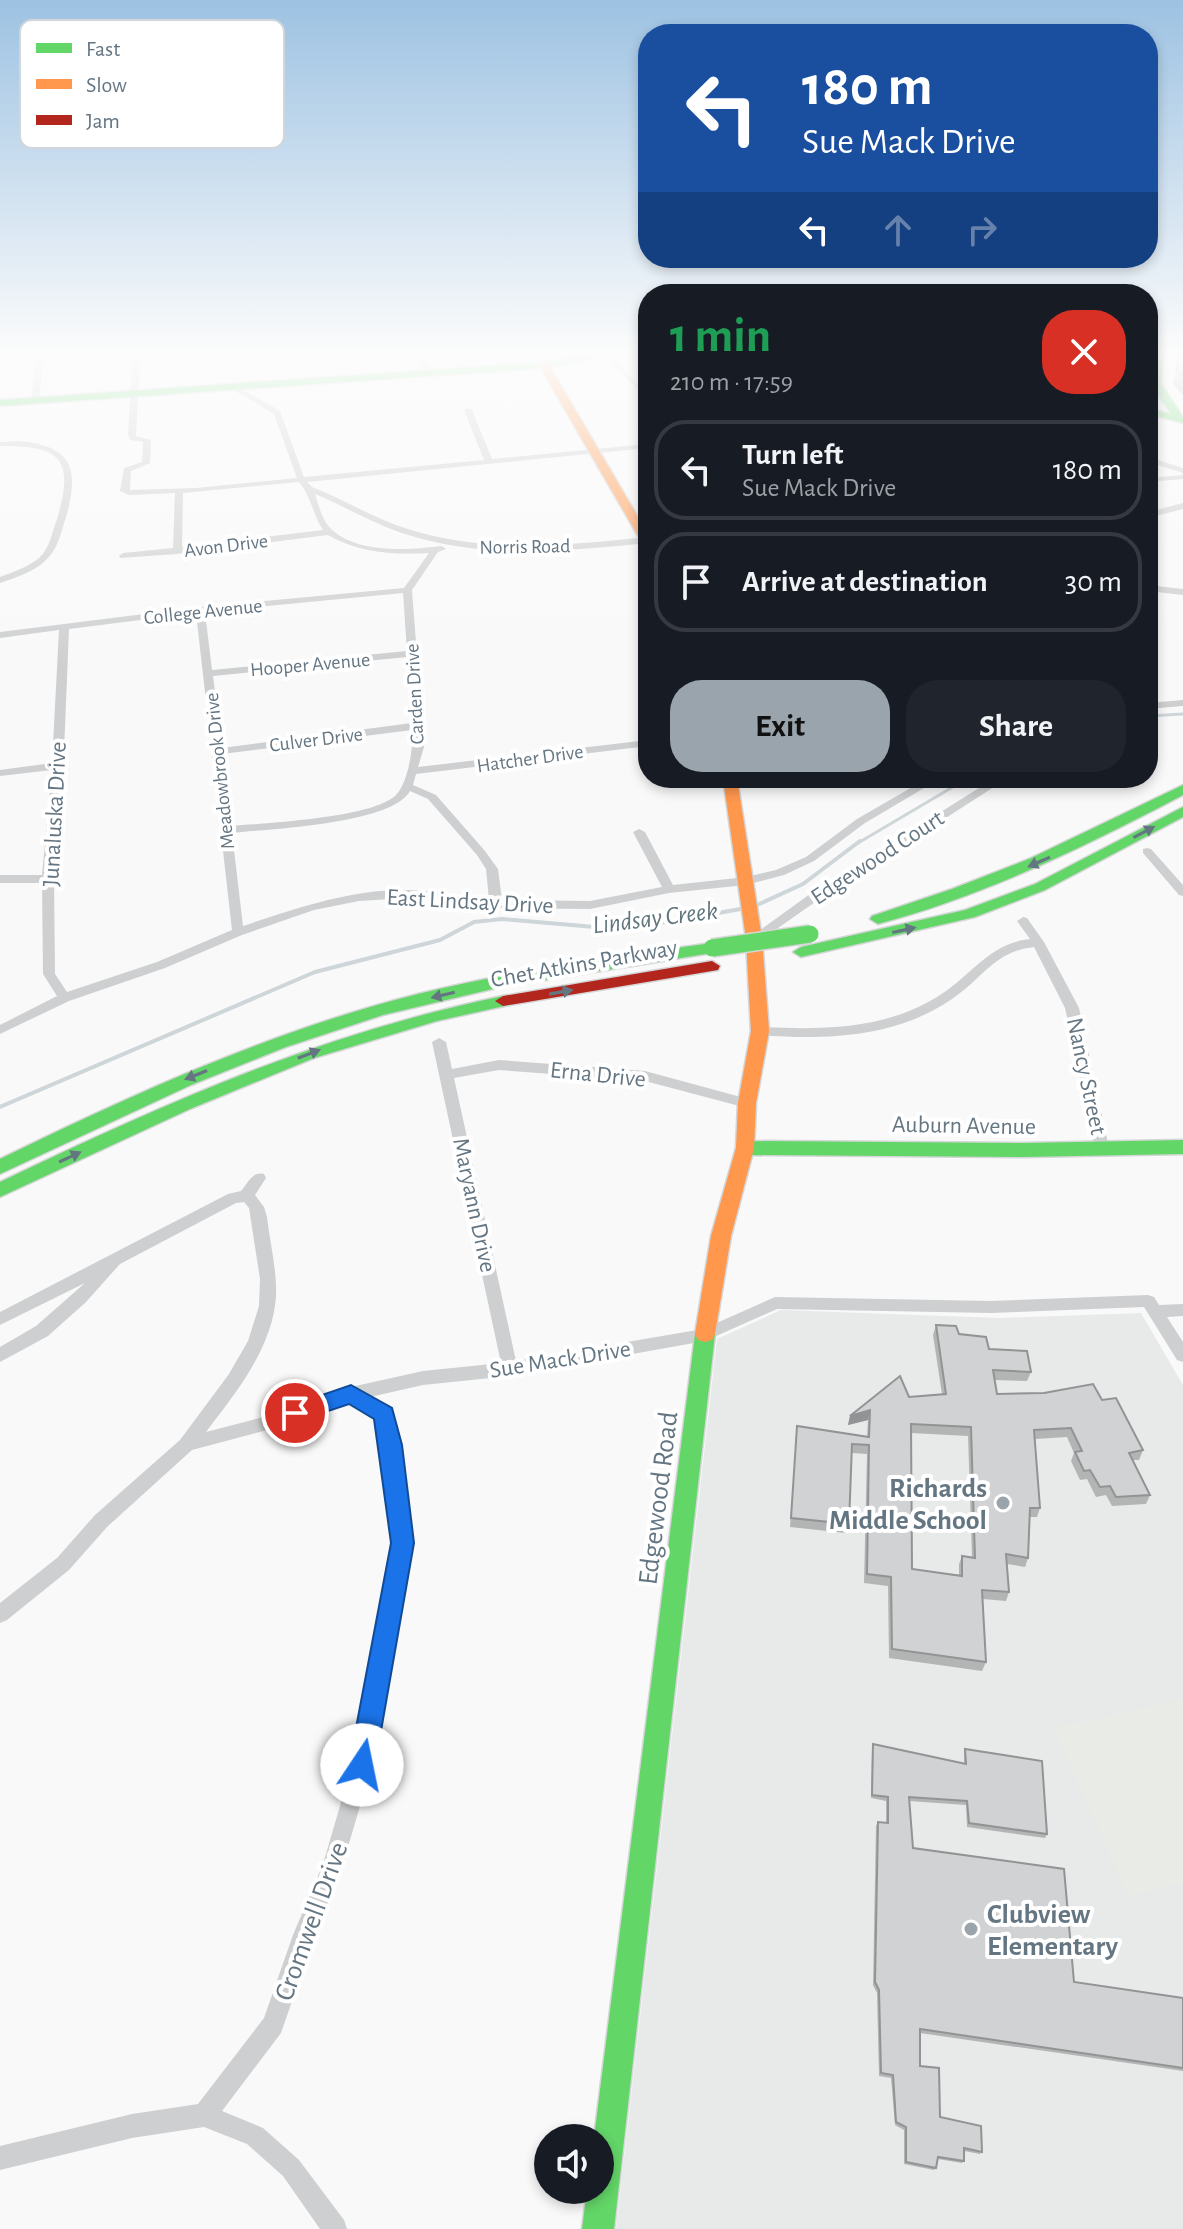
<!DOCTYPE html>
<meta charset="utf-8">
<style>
body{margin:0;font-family:"Alegreya Sans",sans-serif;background:#20242c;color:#f1f3f6;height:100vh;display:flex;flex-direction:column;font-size:30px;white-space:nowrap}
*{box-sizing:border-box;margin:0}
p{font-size:26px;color:#9ea1a6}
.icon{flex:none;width:44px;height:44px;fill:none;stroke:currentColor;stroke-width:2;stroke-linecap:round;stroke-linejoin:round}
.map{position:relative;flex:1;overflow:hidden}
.side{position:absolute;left:638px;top:284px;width:520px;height:504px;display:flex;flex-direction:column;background:#171b24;border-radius:32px;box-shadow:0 4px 12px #0003}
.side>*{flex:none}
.top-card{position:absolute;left:638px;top:24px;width:520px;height:244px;border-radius:32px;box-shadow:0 4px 12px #0003;background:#1a4fa0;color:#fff;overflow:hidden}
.controls{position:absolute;left:534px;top:2124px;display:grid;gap:16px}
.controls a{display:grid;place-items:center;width:80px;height:80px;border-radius:50%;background:#171b24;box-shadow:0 4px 12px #0003;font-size:40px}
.pin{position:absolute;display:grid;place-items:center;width:68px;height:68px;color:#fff;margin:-34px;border:4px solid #fff;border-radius:50%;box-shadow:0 2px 8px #0007}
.me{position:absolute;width:88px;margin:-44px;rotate:11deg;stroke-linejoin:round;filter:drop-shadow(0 0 6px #0008)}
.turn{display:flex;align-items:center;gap:28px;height:168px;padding:0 32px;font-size:36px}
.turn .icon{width:104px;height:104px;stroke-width:2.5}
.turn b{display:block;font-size:56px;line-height:68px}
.lanes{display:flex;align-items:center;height:76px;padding:0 32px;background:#0003;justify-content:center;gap:40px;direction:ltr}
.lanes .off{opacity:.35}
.round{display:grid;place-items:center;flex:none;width:84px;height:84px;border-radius:32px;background:#20242c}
.summary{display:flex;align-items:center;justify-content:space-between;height:136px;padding:0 32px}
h1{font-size:48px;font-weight:700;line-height:60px;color:#1e9e55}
.action{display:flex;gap:16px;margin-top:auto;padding:16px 32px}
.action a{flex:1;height:92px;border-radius:32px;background:#99a4ac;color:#111;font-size:32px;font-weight:700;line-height:92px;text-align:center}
.action a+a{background:#20242c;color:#f1f3f6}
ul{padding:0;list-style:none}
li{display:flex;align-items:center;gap:24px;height:100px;margin:0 16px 12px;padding:0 16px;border:4px solid #363941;border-radius:32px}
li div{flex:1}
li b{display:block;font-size:30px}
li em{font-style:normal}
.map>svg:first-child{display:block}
.built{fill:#e8e9e9}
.green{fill:#e8ebe6}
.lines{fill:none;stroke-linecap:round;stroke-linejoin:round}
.stream-far1{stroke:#ced6d9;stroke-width:3}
.stream{stroke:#ced6d9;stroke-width:4}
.fast-casing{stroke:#d5d6d7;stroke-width:3}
.slow-casing{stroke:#d5d6d7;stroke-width:3}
.jam-casing{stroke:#d5d6d7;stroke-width:3}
.street{fill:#cecfd0;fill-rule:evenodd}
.fast{fill:#63d668;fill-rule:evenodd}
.slow{fill:#ff974d;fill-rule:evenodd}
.jam{fill:#b3261e;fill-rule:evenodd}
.fast-bridge-casing{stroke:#d5d6d6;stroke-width:20;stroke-linecap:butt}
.fast-bridge{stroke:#63d668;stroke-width:17}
.wall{fill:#b3b5b5;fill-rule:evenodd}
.shaded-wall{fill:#929394}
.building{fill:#d0d2d3;stroke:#929394;stroke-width:2;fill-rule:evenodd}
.oneway{fill:#657683}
.route{fill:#1a73e8;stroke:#114b97;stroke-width:2}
.poi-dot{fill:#99a4ac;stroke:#fff;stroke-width:3}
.labels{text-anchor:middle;stroke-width:8;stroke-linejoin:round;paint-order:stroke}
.far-street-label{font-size:20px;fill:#657683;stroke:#fff}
.street-label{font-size:24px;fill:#657683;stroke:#fff}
.water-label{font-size:26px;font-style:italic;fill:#60757c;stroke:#fff}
.near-poi-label{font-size:28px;font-weight:bold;fill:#657683;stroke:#fff;text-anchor:end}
.near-street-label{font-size:28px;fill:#657683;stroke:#fff}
.key{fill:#fff;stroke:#d1d6da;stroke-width:2}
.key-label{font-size:22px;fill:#657683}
</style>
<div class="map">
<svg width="1183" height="2229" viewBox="0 0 1183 2229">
<rect width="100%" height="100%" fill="#f9f9f9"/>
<path class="built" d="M781 1310 999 1318 1141 1313 1183 1385V2229H616L717 1339Z"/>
<path class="green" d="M1183 1699V1883L1128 1897 1054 1728Z"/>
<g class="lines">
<path class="stream-far1" d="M1148 716 1183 714
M858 843 968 778"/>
<path class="stream" d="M755 906 803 884 860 841
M0 1107 315 972 440 940 474 922 502 919 606 928 668 922 746 908"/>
<defs>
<path id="fast" d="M594 354H617L544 368 0 406V400L544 362Z
M1155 354H1164L1161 383 1183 417V423L1148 414V408L1171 414 1151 383Z
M1183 785V795C1086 846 984 896 878 924L870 919 872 916 952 889 1029 859Z
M1183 807V817L1045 890 975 917 801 957 793 952 801 947 965 910 1035 884Z
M712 943 718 944 720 948 718 952 501 987 383 1015 286 1047 191 1085 0 1174V1159C135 1093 272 1031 418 994 515 970 614 957 712 943Z
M503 996 509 997 511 1001 509 1005 437 1021 314 1058 190 1109 0 1197V1182C168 1102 320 1034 503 996Z
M1183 1140V1154L1024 1157 745 1155 736 1148 745 1141 1024 1143Z
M705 1326 712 1328 715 1334 614 2229H582L587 2190H600V2138H594L695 1334 698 1328Z"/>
<path id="slow" d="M544 362 549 365 648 534V546L642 543 539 365Z
M723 778H737L762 939 769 1031 756 1103 754 1148 731 1236 715 1334 712 1340 705 1342 698 1340 695 1334 711 1236 736 1148 738 1103 751 1031 746 939Z"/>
<path id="jam" d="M712 961 720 966 718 970 503 1006 495 1001 503 996Z"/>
</defs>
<use href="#fast" class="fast-casing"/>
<use href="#slow" class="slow-casing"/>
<use href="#jam" class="jam-casing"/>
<path class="street" d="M37 354H44L39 400 35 402 31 400Z
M141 354H148L140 365 136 434V436L151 440 150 463 131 471 130 490 196 488 297 478 274 414 230 388 233 384 280 411 304 477 484 460 464 410 468 408 472 410 492 459 648 444V448L307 482 312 487C345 500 375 519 408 529 486 554 568 545 648 537V543C565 551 480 560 399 532 370 522 344 506 315 494 319 506 322 520 331 529 358 554 409 550 442 546L446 549 438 552 412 590 424 747 418 767 648 740V746L416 774 413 785 436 795 485 851 498 869 502 900 590 901 662 887 633 832 639 829 645 832 673 885 746 877 776 870 806 857 857 819 928 778H941L865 823 814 861 784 875 746 885 669 893 590 909 496 908 408 898 359 901 314 910 242 935 165 968 69 1001 0 1034V1025L57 996 43 974 42 883H0V875H42L52 770 0 776V770L52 763 59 630 0 638V632L200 607 404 588 429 553C393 555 359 553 328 535L177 554 120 558 119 556 123 553 173 548 175 493 129 495 120 491 124 468 142 462 143 442 130 440 128 434 132 365ZM299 482C311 496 313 515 323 530L182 547 183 493ZM403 593 407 651 212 670 205 612ZM196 613 232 930 157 962 67 992 55 974 54 879 62 801 69 629ZM407 657 412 723 222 748 213 676ZM412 730C414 746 408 783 396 795 373 818 266 823 231 826L222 754ZM410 791 428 799 477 855 486 869 489 900C463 897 435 891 408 890 351 889 297 908 243 926L232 833C269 829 392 824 410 791Z
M415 354H422L433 374H427Z
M606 354 610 355 648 394V400L606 357Z
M19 441C72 446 80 468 66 517 61 532 58 550 45 561 33 572 15 578 0 583V577C13 572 28 567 39 558 50 548 52 532 57 519 75 459 61 445 0 446V442Z
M1148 457 1183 468V473L1148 462Z
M1183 475V479L1148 482V478Z
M1183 503V509L1148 518V512Z
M1148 585 1183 589V595L1148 591Z
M1183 700V706L1148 709V703Z
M995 778H1008L818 900 758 942 754 943 748 939 810 894Z
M1147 848 1151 849 1183 885V896L1179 895 1143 853V849Z
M1023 917 1027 918 1044 942 1079 1008 1109 1148 1107 1152 1102 1153 1095 1148 1065 1008 1034 947C995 951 982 979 952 999 895 1038 826 1040 760 1035L753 1031 760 1027C823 1030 889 1030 943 993 973 973 991 943 1030 939L1017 921Z
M439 1038 446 1042 452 1069 499 1060 645 1071 752 1100 754 1103 747 1108 645 1081 499 1070 454 1078 516 1361 703 1329 775 1297 991 1301 1148 1295 1154 1297 1159 1305 1183 1304V1316L1167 1317 1183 1342V1362L1177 1360 1144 1307 991 1313 777 1309 705 1341 510 1376 423 1385 370 1397 390 1409 392 1414 400 1445 411 1543 397 1636 372 1765 343 1864 315 1935 281 2033 222 2111 263 2128 299 2160 344 2220 347 2229H320L283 2176 247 2144 204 2127 132 2138 0 2170V2146L132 2114 198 2104 264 2018 293 1935 323 1864 352 1765 379 1636 393 1543 382 1445 377 1418 349 1402 267 1430 192 1450 107 1527 69 1570 7 1620 0 1623V1603L57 1558 95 1515 180 1440 229 1374 248 1341 259 1306 260 1279 249 1208 244 1202 236 1203 120 1264 86 1302 48 1336 0 1362V1347L36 1326 85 1283 0 1325V1312L228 1194 241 1191C248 1183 252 1171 264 1174L266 1178 255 1195 264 1207 267 1217C270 1243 277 1270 276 1296 273 1347 236 1393 206 1432L267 1416 351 1387 423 1371 501 1363 432 1042Z"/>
<use href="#fast" class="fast"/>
<use href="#slow" class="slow"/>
<use href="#jam" class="jam"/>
<defs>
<path id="fast-bridge" d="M712 948 810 934"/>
</defs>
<use href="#fast-bridge" class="fast-bridge-casing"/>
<use href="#fast-bridge" class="fast-bridge"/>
</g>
<path class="wall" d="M1179 354 1183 355V395L1173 384Z
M936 1325 959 1334 989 1349 1031 1372 1027 1381 994 1380 997 1394 1102 1400 1143 1450 1139 1460H1133L1150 1495 1146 1504 1112 1506 1106 1495 1096 1497 1087 1479 1080 1480 1071 1461 1074 1453 1067 1437 1035 1439 1040 1508 1037 1517H1030L1028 1558 1025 1567 1007 1564 1009 1592 1006 1601 983 1599 986 1662 982 1671 889 1658 888 1586 864 1583 867 1454 852 1453 849 1524 846 1533 790 1527 797 1426 867 1437 868 1420 848 1425 850 1416 909 1397 942 1394 933 1335ZM911 1433 968 1436 972 1557 962 1556 959 1564V1575L912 1569Z
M873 1744 964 1764V1753L965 1749 1047 1834 1045 1838 967 1827 966 1805 909 1801 913 1848 1074 1982 1183 1998V2071L920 2033V2066L940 2117 982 2152 980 2154 964 2151V2161L962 2163 938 2159 936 2168 934 2170 904 2164V2130L895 2125 891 2078 879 2076 877 1993 873 1985 876 1826 878 1822 886 1823V1801L871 1798 872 1748Z"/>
<path class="shaded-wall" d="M870 1410 868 1420 848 1425 850 1416Z"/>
<path class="building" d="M1179 354 1183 355V376L1177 369Z
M936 1325 956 1326 959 1334 986 1337 989 1349 1027 1351 1031 1372 993 1370 997 1394 1044 1393 1093 1384 1102 1400 1116 1398 1143 1450 1129 1453 1150 1495 1116 1497 1110 1486 1100 1487 1090 1470 1084 1471 1075 1452 1082 1451 1071 1428 1034 1430 1040 1508H1030L1028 1558 1006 1554 1009 1592 982 1590 986 1662 892 1649 891 1577 867 1574 869 1445 852 1444 849 1524 791 1518 797 1426 869 1437 870 1410 850 1416 900 1376 909 1397 946 1394ZM911 1424 971 1427 975 1558 962 1556V1576L912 1569Z
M873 1744 966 1764 965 1749 1042 1761 1047 1834 969 1823 967 1801 909 1797 913 1848 1064 1869 1074 1982 1183 1998V2068L920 2029V2066L939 2068 940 2117 981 2126 982 2152 964 2148V2161L938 2157 936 2168 906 2162V2127L896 2122 893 2075 881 2073 879 1990 875 1982 878 1822 888 1823V1797L872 1795Z"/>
<defs><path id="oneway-solid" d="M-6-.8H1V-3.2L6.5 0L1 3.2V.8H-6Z" transform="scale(2)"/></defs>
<g class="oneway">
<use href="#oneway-solid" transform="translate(1144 832) rotate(-28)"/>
<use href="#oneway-solid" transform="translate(1039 862) rotate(156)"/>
<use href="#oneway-solid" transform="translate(904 930) rotate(-12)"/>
<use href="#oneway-solid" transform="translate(561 992) rotate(-10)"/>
<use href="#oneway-solid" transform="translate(443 995) rotate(167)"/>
<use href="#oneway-solid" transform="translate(309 1054) rotate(-21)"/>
<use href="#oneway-solid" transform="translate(196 1075) rotate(158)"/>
<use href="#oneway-solid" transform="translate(70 1157) rotate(-25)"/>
</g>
<linearGradient id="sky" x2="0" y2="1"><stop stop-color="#9dc2e2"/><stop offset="0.53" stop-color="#fcfcfc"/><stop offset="1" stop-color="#fcfcfc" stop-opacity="0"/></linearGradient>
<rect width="1183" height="666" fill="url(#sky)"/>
<path class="route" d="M351 1385 392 1408 402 1445 414 1543 375 1765 371 1774 362 1778 353 1774 349 1765 391 1543 374 1419 349 1404 295 1422 287 1420 284 1413 287 1407Z"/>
<g class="poi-dot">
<circle cx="1003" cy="1503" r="8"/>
<circle cx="971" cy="1929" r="8"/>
</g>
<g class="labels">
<g class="far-street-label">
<text transform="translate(226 545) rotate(-7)" y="7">Avon Drive</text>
<text transform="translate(525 546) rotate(-1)" y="7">Norris Road</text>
<text transform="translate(203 611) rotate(-6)" y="7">College Avenue</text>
<text transform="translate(310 664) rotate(-5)" y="7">Hooper Avenue</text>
<text transform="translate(414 694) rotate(-93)" y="7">Carden Drive</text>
<text transform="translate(316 739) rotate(-7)" y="7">Culver Drive</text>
<text transform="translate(530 758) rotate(-8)" y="7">Hatcher Drive</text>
<text transform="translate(219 771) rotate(-96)" y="7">Meadowbrook Drive</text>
</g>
<g class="street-label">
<text transform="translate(54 814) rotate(-87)" y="8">Junaluska Drive</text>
<text transform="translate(877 857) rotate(-33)" y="8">Edgewood Court</text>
<text transform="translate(470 901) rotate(3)" y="8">East Lindsay Drive</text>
<text transform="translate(584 963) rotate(-10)" y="8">Chet Atkins Parkway</text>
<text transform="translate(598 1074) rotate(6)" y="8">Erna Drive</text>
<text transform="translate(1087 1076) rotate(78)" y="8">Nancy Street</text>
<text transform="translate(964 1125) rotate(1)" y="8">Auburn Avenue</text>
<text transform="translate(475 1205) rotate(78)" y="8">Maryann Drive</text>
<text transform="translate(560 1359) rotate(-9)" y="8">Sue Mack Drive</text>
</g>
<g class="water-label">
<text transform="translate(655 917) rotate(-7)" y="9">Lindsay Creek</text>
</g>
<g class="near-poi-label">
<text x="987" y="1497">Richards<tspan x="987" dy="32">Middle School</tspan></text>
<text x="987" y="1923" text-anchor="start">Clubview<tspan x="987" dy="32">Elementary</tspan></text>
</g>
<g class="near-street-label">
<text transform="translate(657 1498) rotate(-83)" y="10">Edgewood Road</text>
<text transform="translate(310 1921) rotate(-70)" y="10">Cromwell Drive</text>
</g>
</g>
<rect x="20" y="20" width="264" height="128" rx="12" class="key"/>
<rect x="36" y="43" width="36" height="10" fill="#63d668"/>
<rect x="36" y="79" width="36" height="10" fill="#ff974d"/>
<rect x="36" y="115" width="36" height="10" fill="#b3261e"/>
<g class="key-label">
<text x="86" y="56">Fast</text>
<text x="86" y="92">Slow</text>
<text x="86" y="128">Jam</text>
</g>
</svg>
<div class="controls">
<a><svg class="icon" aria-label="sound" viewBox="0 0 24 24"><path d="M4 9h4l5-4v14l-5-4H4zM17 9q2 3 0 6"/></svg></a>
</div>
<div class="pin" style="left:295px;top:1413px;background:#d93025"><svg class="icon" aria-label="arrive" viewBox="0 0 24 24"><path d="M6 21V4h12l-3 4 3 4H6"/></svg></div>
<svg class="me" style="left:362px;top:1765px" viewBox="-20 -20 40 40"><circle r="19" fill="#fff"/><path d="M0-13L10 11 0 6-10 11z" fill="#1a73e8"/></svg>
<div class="top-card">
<div class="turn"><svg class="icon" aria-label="left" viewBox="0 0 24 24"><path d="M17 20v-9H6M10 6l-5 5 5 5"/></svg><div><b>180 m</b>Sue Mack Drive</div></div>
<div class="lanes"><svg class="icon" aria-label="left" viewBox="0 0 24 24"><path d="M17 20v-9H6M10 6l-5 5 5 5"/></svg><svg class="icon off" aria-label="ahead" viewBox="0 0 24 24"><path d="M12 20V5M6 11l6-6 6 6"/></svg><svg class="icon off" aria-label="right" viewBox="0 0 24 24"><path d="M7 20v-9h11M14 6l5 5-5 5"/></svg></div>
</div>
<section class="side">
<div class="summary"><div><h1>1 min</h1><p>210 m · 17:59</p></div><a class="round" style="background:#d93025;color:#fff"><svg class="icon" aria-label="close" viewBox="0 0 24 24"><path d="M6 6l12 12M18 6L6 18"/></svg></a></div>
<ul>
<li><svg class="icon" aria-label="left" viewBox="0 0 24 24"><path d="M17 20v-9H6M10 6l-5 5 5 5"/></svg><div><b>Turn left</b><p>Sue Mack Drive</p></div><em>180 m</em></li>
<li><svg class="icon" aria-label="arrive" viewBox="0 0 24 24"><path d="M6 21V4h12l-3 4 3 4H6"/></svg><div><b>Arrive at destination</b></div><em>30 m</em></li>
</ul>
<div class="action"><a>Exit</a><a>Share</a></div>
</section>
</div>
